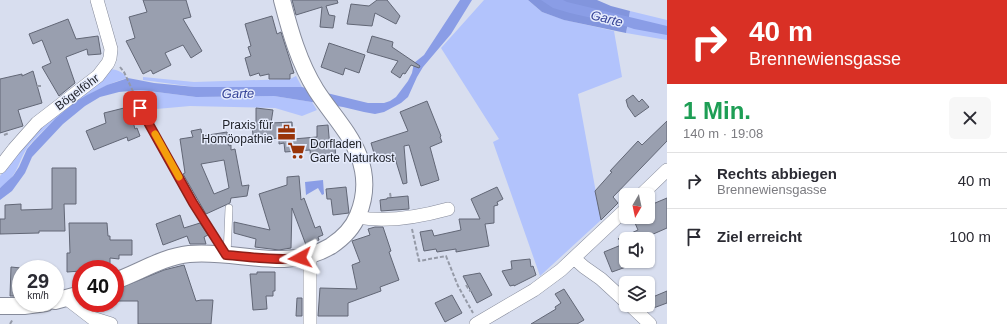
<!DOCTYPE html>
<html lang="de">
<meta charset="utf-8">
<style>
body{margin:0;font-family:Helvetica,sans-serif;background:#f7f7f7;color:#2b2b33;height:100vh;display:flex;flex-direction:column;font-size:15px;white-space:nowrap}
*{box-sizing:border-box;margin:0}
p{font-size:13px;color:#7c7c81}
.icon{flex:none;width:22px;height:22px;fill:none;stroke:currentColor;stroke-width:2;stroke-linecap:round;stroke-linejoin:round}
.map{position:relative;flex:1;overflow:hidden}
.panel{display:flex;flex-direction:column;background:#fff;width:340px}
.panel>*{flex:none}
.guide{background:#d93025;color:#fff;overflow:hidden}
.needle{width:26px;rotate:189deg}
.controls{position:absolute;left:619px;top:188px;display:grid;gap:8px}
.controls a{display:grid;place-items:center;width:36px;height:36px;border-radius:6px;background:#fff;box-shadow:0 1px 3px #0004;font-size:20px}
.speed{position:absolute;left:12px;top:260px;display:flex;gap:8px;font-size:20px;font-weight:700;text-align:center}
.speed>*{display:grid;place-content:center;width:52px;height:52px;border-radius:50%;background:#fff;box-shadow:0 1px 3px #0004;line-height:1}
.speed small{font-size:10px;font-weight:400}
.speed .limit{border:6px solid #d22;background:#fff;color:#111}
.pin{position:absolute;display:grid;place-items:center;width:34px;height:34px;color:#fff;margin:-17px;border-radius:8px;box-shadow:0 2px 6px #0006}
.me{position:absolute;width:44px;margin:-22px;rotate:265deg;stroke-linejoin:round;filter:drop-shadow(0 0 3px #0008)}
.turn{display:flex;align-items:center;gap:14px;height:84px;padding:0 16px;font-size:18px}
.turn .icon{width:52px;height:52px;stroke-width:2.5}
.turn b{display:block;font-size:28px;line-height:34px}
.round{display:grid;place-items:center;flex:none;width:42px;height:42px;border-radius:6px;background:#f7f7f7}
.headline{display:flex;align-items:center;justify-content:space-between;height:68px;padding:0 16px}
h1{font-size:24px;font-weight:700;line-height:30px;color:#1e9e55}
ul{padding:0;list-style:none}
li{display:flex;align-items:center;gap:12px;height:56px;padding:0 16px;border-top:1px solid #e1e1e2}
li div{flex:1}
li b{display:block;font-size:15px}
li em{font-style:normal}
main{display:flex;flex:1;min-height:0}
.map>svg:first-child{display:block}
.green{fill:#b2c3fc}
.forest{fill:#8295dd}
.water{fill:#8a9de6}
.building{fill:#999faf;stroke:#626776;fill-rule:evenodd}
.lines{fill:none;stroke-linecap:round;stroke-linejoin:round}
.service-casing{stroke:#868b9b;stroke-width:8}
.minor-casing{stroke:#868b9b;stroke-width:14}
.tertiary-casing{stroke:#868b9b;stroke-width:18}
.path{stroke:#959aa7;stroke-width:2;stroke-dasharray:4 2;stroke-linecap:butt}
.service{stroke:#fff;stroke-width:7}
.minor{stroke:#fff;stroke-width:13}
.tertiary{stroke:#fff;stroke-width:16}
.route-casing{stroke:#8d1f18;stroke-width:10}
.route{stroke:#d93025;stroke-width:7}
.slow{stroke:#f59e0b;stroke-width:7}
.labels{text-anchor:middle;stroke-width:3;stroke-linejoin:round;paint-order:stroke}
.street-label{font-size:12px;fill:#1e2027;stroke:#e5ebfc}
.poi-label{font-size:12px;fill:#1e2027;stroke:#e5ebfc;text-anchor:end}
.water-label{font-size:13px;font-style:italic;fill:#344297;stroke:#e5ebfc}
</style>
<main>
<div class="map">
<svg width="667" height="324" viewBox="0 0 667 324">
<rect width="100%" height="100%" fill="#d8deef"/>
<path class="green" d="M484 0H528L542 12 565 20 614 31 622 77 578 94 601 220 540 276 493 142 499 139 441 48Z
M630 11 667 20V40L626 33Z
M111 69C118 70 123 72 127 78 94 88 68 106 44 130 38 136 32 141 27 148 17 164 18 176 0 188V176L34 134Z
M296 76 302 87H195L143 80V77L194 82 290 79Z
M141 90 196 97 274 96 312 102 317 110 302 116 275 108 190 106 145 110 134 91Z"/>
<path class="forest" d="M528 0H597L611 6 630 11 626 33 564 20 542 12Z"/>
<path class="water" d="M460 0H472L451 34 423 67 417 77 408 97 401 103 384 112 375 114 364 112 343 107 274 96 196 97 141 90 119 92 100 97 85 106 63 124 32 157 25 173 12 191 0 200V188L13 176 19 167 27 149 33 142 56 118 75 102 87 95 107 85 128 78 154 83 195 87H302L368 103H384L390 101 396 97 408 81 412 73 414 63 424 55Z
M541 0H563L567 2 667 26V35L634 29 622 25 570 13 553 8Z
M323 180 324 194 322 195 318 188 306 195 305 182Z"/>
<path class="building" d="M143 0H186L191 17 183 19 202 51 191 58 183 45 165 53 171 65 153 74 151 70 143 74 126 41 135 38 129 17 147 12Z
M292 0H337L338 3 326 6 329 15 335 16 333 28 320 27 322 7 296 15Z
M377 0H387L400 16 396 24 375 13 372 26 347 24 351 4 369 6Z
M272 16 277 34 281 32 294 73 290 74V79H269V74L260 76 259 73 250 76 245 58 251 56 248 47 251 46 245 24Z
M68 19 76 39 98 36 101 54 88 55 87 49 66 57 75 83 59 96 42 67 51 63 42 40 33 44 29 34Z
M372 36 393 42 392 47 420 66 419 68 411 65 405 74 403 73 400 78 391 72 398 61 367 52Z
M329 43 365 55 359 73 345 68 343 75 321 67Z
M33 71 42 103 18 110 23 126 0 133V79L22 74V76Z
M633 95 639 102 642 99 649 107 635 117 628 107 626 100Z
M427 101 441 136 440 137 442 142 430 147 439 180 421 186 409 145 404 146 407 183 403 184 394 155 376 160 371 143 408 131 400 112Z
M124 108 126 116 129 115 130 118H132L135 129 137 128 140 136 128 141 127 137 94 150 86 131 106 123 104 113Z
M256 108 273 110 271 123 292 122 293 139 317 137V126L328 125 330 148 335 147 336 159 311 161 310 150 285 152 284 143 279 144V138L268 139V136L254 137V135H253L252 125 256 124Z
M667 121V141L613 197 618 203 601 220 595 191 612 172 610 171 638 141 642 145Z
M201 129 202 136 227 132 229 146 231 145V150L235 149 242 186 249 185 247 196 231 198 230 203 206 214 183 174 185 173 180 139 193 137 191 131ZM224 160 229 188 214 194 201 164Z
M52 168H76V204H64L65 231H39V233L0 234V219H5V205L21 204V210L52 209Z
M299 176 301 200 304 198 315 228 320 226 323 235 318 237 319 240 306 245 292 208 291 248 279 250 255 247 256 239 234 233V222L270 230 259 194 287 185V177Z
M346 187 349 213 333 215 331 199H327L326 189Z
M497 187 503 199 497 202 498 205 494 206V223L485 224 489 246 456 252V249L437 252 436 249 424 251 420 232 432 230 434 236 461 230 459 219H480L471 199Z
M408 196 409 209 381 211 380 200 387 199V198Z
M667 198V228L642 239H618L638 230 635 223 652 216 648 206Z
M180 215 184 228 200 223 208 235 204 237 206 244H190L187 236 163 245 156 224Z
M69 223H107L108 236H110V240H132V255H119V259L110 258V264H100V268H83L81 269V271L67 272V253H70Z
M375 227H383L391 251 389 252 399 280 380 287 381 291 348 303V316H318L320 288 357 289 352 265 360 262 352 241 370 235 368 229Z
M626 243V267L612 272 604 252Z
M530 259 531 267 533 266 536 275 514 286V285L510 286 502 271 512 269 511 261Z
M184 265 196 301 201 300H213L211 324H138V301H115V290L164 270Z
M11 267 21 268V296H10Z
M257 272H275V291H273V296H266L267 309 253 310 250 274H257Z
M480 273 492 295 477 303 463 276Z
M564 289 584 320 577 324H531L556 309 555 307 561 303 555 294Z
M667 291V303L648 310V299Z
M452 295 462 313 445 322 435 303Z
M297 298H302V316H296Z"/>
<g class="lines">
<defs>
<path id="service" d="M140 108 193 203 225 253
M227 255 229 208"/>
<path id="minor" d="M0 167 14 149 37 123 98 76 108 63 110 58 111 49 97 0
M641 195 667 170
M357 217C387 223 419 217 448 209
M310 255V324
M575 259 584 267 601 279 626 302
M66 298 92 318 111 324
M630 305 650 324
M476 324 534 290 561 270 626 209"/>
<path id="tertiary" d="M115 281C140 272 162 257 189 254 237 249 286 273 331 246 343 238 353 228 358 215 366 196 366 175 359 156 349 131 330 112 316 90 299 63 290 31 282 0
M55 301 81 294
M0 306H24L46 303"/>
</defs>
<use href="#service" class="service-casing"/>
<use href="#minor" class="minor-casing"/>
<use href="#tertiary" class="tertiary-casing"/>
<path class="path" d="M120 67 124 72 137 100
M37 86H42
M4 135 9 133
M390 193 391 199
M412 229 419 261 446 256 458 286 473 313
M466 285 470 291 471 290
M10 324 13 319"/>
<use href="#service" class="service"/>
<use href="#minor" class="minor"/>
<use href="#tertiary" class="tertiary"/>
</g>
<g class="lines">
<defs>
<path id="route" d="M140 108 193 203 226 255C251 257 276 261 300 258"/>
</defs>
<use href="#route" class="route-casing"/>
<use href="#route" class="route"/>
<path class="slow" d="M155 134 179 177"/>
</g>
<defs>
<symbol id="office-bare" viewBox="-9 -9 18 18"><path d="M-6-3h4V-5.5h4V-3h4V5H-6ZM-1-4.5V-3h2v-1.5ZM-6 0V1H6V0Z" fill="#993409" stroke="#e5ebfc" stroke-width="2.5" paint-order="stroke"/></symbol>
<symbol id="supermarket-bare" viewBox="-9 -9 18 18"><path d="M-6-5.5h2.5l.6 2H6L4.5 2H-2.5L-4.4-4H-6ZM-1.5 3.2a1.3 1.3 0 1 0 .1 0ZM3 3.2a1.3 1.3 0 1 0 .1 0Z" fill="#993409" stroke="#e5ebfc" stroke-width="2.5" paint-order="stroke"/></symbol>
</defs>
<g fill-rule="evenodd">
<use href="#office-bare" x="274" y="120" width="25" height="25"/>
<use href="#supermarket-bare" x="284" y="138" width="25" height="25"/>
</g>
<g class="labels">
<g class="street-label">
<text transform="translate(77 92) rotate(-37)" y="4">Bögelföhr</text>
</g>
<g class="poi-label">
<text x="273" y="129">Praxis für<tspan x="273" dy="14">Homöopathie</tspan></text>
<text x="310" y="148" text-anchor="start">Dorfladen<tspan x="310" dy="14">Garte Naturkost</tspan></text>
</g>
<g class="water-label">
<text transform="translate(607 18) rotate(14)" y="5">Garte</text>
<text transform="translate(238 93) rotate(-1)" y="5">Garte</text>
</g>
</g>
</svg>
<div class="controls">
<a><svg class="needle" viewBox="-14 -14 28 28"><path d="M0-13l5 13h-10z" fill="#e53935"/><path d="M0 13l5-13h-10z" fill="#7c7c81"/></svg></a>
<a><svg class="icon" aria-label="sound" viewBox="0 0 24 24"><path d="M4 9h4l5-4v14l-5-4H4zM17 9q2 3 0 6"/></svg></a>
<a><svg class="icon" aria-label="layers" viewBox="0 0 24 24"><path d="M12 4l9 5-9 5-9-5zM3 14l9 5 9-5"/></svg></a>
</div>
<div class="speed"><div>29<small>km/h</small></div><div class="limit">40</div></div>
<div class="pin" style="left:140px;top:108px;background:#d93025"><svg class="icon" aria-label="arrive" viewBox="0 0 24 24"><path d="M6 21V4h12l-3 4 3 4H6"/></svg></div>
<svg class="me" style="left:300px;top:258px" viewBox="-20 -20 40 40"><path d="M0-17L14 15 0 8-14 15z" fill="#d93025" stroke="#fff" stroke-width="4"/></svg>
</div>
<section class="panel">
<div class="guide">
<div class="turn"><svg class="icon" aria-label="right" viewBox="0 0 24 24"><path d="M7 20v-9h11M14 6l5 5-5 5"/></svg><div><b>40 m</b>Brennewiensgasse</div></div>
</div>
<div class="headline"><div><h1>1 Min.</h1><p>140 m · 19:08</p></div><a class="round"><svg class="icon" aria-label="close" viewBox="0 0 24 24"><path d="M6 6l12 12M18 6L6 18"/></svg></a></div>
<ul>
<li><svg class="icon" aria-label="right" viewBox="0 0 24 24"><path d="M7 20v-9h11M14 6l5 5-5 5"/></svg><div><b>Rechts abbiegen</b><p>Brennewiensgasse</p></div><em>40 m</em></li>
<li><svg class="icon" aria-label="arrive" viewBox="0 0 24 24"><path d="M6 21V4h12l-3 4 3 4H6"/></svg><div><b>Ziel erreicht</b></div><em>100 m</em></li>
</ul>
</section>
</main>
